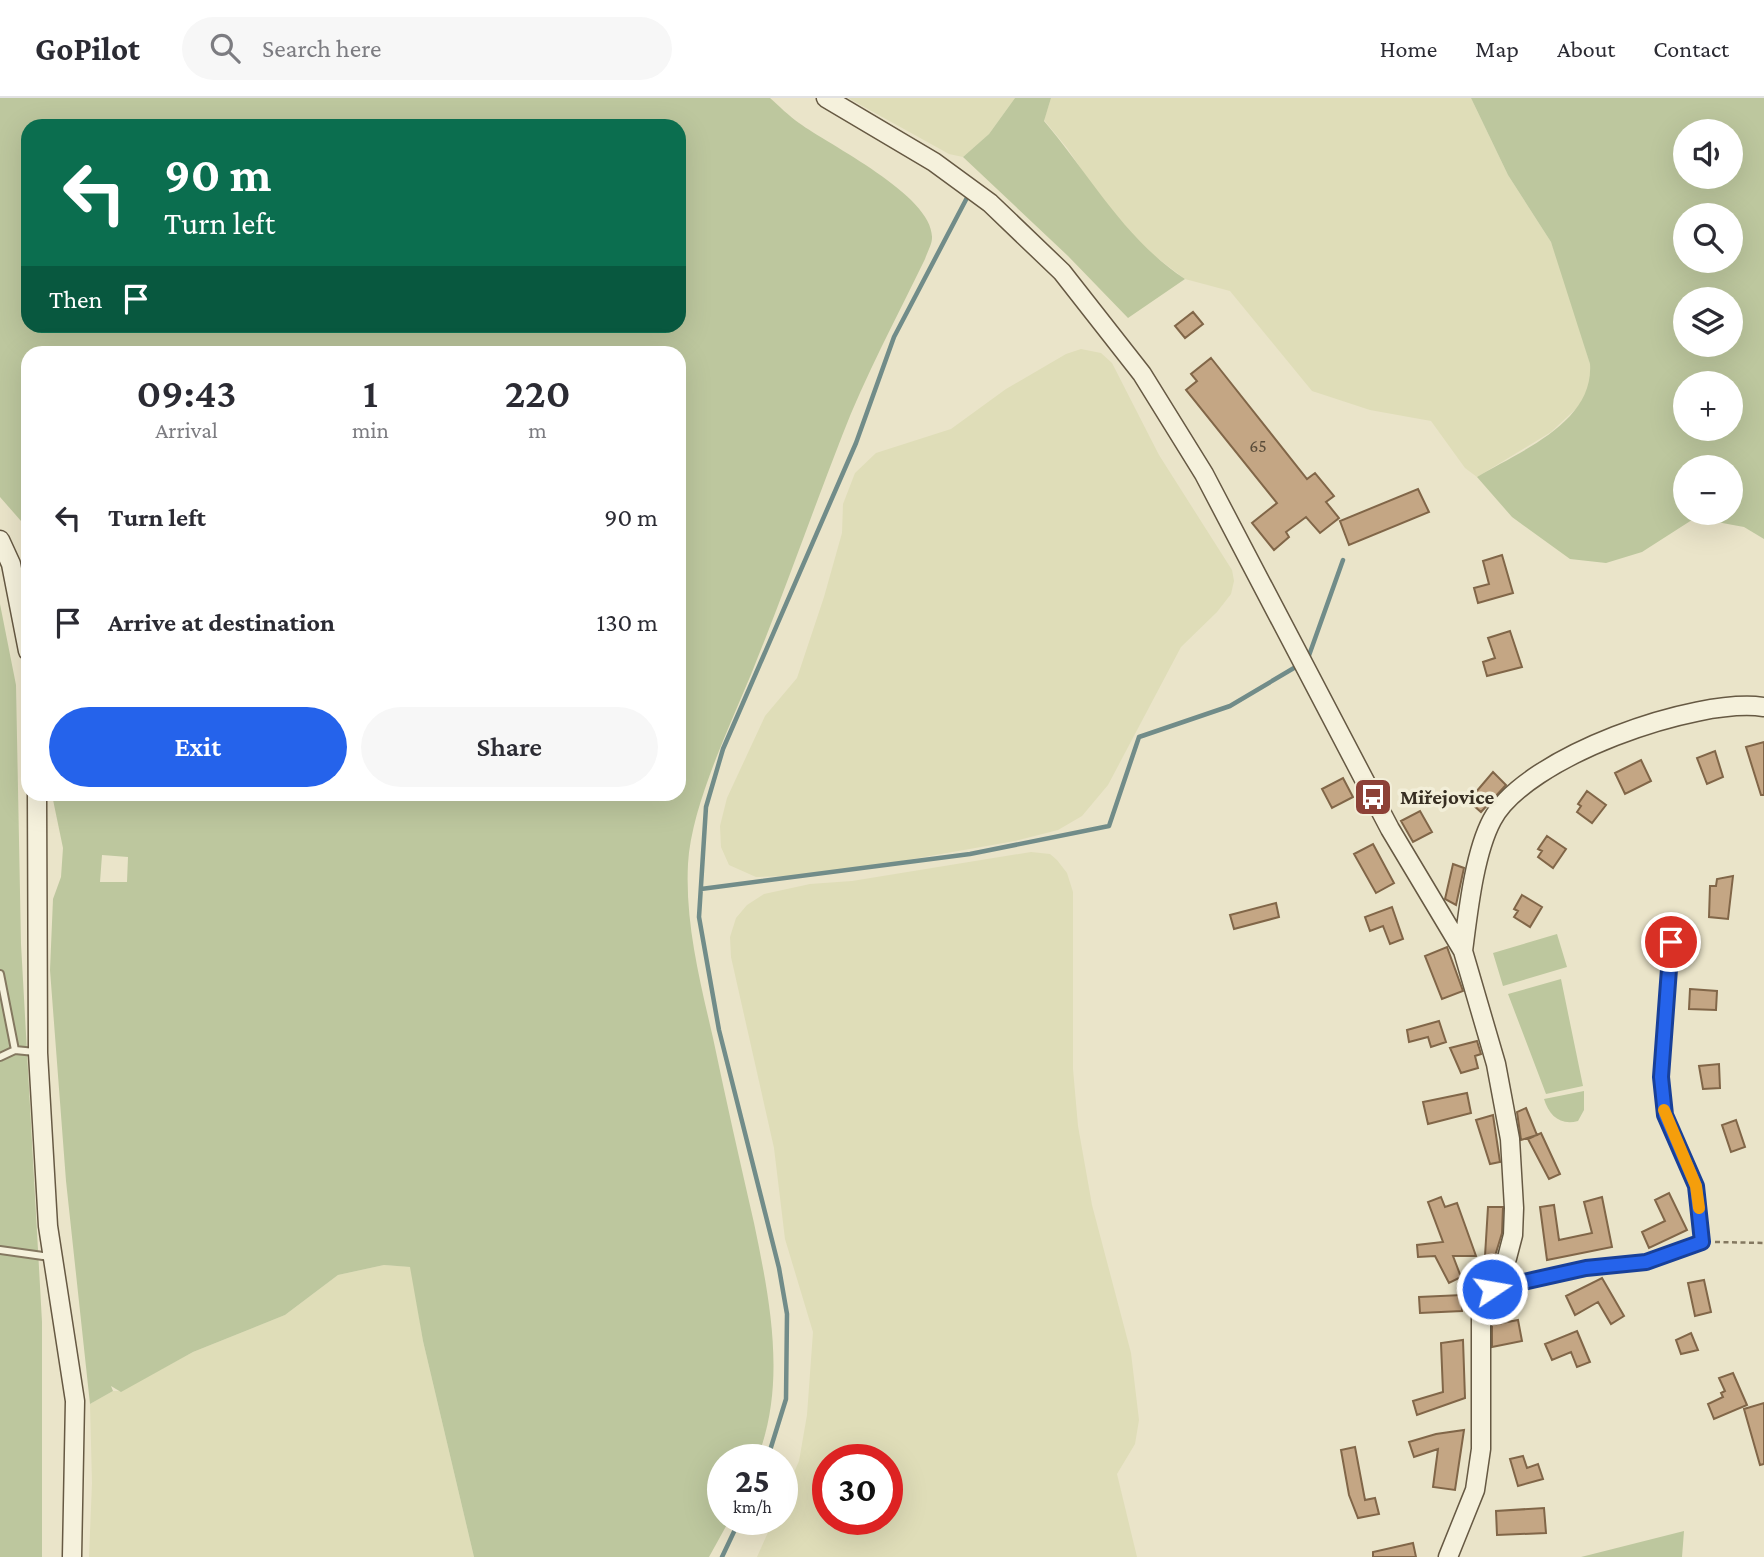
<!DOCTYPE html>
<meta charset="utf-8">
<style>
body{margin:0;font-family:"Crimson Pro",serif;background:#f7f7f7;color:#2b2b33;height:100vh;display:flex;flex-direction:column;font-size:26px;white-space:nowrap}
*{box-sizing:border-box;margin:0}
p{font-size:23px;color:#7c7c81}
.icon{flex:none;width:38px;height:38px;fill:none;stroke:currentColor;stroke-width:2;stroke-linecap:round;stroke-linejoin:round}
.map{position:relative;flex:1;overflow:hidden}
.details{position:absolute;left:21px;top:248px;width:665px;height:455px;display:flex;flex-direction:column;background:#fff;border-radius:21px;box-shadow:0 7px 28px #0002}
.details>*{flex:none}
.banner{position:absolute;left:21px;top:21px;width:665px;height:214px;border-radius:21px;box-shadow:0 7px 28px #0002;background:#0b6e4f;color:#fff;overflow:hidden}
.tools{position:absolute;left:1673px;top:21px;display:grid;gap:14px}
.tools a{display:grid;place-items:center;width:70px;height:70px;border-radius:50%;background:#fff;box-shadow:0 7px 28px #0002;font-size:35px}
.speed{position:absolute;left:707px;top:1346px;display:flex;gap:14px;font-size:35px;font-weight:700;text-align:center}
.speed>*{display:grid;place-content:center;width:91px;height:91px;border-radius:50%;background:#fff;box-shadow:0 7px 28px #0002;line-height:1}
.speed small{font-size:18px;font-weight:400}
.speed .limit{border:10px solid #d22;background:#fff;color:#111}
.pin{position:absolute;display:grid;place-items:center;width:60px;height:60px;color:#fff;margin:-30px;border:4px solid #fff;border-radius:50%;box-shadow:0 2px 7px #0007}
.me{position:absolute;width:77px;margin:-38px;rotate:78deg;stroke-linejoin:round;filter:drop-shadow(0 0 5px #0008)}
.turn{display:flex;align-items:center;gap:24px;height:147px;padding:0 28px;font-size:32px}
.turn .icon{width:91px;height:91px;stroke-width:2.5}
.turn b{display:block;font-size:49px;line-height:60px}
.then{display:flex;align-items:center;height:66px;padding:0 28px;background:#0003;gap:14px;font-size:26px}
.eta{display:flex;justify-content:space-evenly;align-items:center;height:119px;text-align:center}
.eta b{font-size:42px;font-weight:600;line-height:49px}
.cta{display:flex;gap:14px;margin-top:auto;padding:14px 28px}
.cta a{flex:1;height:80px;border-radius:42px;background:#2563eb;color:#fff;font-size:28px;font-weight:600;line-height:80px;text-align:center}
.cta a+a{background:#f7f7f7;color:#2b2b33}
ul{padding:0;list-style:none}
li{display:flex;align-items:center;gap:21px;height:105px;padding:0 28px}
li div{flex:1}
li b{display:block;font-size:26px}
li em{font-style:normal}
header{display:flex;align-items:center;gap:42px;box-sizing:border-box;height:98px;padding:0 35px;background:#fff;border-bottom:2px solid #e1e1e2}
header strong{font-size:33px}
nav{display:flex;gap:38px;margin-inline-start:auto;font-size:24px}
.search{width:490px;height:63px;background:#f7f7f7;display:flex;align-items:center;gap:18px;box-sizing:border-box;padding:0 24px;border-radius:38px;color:#7c7c81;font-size:26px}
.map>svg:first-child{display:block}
.farmland{fill:#dfddb8;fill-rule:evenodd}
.green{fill:#bdc79e;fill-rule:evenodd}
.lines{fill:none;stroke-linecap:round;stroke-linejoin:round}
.stream{stroke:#718c89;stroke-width:4.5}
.building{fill:#c4a684;stroke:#816648;stroke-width:2}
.lane-casing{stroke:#847860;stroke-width:10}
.street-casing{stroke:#847860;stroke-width:16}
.secondary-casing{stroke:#665943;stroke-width:21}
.path{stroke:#847860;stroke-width:2.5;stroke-dasharray:5 3.5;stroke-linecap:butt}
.lane{stroke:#f5f1dc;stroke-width:6}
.street{stroke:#f5f1dc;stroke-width:12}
.secondary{stroke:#f5f1dc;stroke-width:18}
.route-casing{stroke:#184099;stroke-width:18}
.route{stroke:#2563eb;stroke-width:12}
.slow{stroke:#f59e0b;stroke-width:12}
.labels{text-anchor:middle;stroke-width:7;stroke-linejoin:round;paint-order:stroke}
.number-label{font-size:18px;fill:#5a4c3a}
.poi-label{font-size:21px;font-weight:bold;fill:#372e22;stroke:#f2eed8;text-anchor:start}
</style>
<header>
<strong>GoPilot</strong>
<div class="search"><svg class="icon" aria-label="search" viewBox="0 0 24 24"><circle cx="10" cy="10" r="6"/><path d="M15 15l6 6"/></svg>Search here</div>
<nav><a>Home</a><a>Map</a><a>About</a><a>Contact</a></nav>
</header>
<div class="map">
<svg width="1764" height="1459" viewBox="0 0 1764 1459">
<rect width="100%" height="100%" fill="#eae4c9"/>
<path class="farmland" d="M848 0H1015L989 36 963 59 949 56Z
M1051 0H1471L1508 77 1551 144 1563 175 1590 266 1591 285 1580 307 1551 334 1477 379 1465 370 1431 323 1370 312 1312 293 1230 193 1185 181 1144 150 1098 96 1067 50 1044 22Z
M1081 251 1101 255 1112 265 1159 357 1232 472 1234 483 1231 496 1217 514 1181 549 1108 687 1082 718 1058 732 1015 743 822 777 756 779 729 767 721 749 720 728 727 700 765 618 797 580 824 499 842 435 843 406 855 375 876 355 951 331 1006 291 1066 256Z
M1031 754 1050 756 1057 762 1067 775 1073 794V971L1078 1028 1092 1107 1131 1255 1139 1322 1135 1346 1117 1376 1137 1459H757L774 1421H782V1402L799 1363 807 1317 813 1234 785 1141 774 1050 731 859 730 839 736 820 747 807 764 796 810 786 852 783ZM828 1362H887V1421H828Z
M384 1167 411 1169 423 1243 474 1459H89L92 1385 90 1306 113 1293H121L193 1254 285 1217 338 1177Z"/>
<path class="green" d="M0 0H770C779 8 789 18 799 25 829 47 934 98 932 140 932 146 927 155 925 161 897 219 865 278 842 338 812 415 785 492 754 569 732 624 691 707 688 766 685 825 700 883 713 940 726 1002 740 1064 754 1125 770 1202 787 1286 757 1361L723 1362V1421H730L709 1459H474L423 1243 410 1169 384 1167 338 1177 285 1217 193 1254 121 1294 111 1288 113 1293 90 1306 66 1083 50 872 53 801 61 779 63 750 52 697 679 696V256H28V431L0 399ZM28 28H679V228H28ZM102 757 128 759 127 784H100Z
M1015 0H1051L1044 23C1090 77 1124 141 1185 181L1128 220 1068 158 963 59 989 36Z
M1471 0H1764V441L1744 429 1695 420 1642 454 1606 465 1570 461 1512 419 1477 379C1520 353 1594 325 1590 266L1551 144 1508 77ZM1731 33V79H1685V33ZM1685 117H1731V163H1685ZM1685 201H1731V247H1685ZM1731 285V331H1685V285ZM1731 369V415H1685V369Z
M0 506 16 587 21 846 42 1224V1459H0Z
M1557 836 1567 869 1503 888 1493 855Z
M1561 881 1583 988 1546 996 1508 896Z
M1584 993V1012L1578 1023C1561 1028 1549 1018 1544 1001Z
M1684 1433 1682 1459H1581Z"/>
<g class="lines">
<path class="stream" d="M1307 563 1343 462
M701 791 970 756 1109 728 1139 639 1230 608 1299 567
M767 1362 786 1301 787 1216 779 1170 719 932 699 819 706 709 723 651 856 345 894 239 970 94
M722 1459 740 1421"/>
</g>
<path class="building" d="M1193 214 1203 226 1185 240 1175 228Z
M1211 260 1307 381 1315 375 1334 398 1326 404 1339 420 1320 435 1306 419 1286 434 1289 439 1274 452 1252 425 1277 405 1186 292 1197 283 1191 276Z
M1418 391 1429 414 1349 447 1340 423Z
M1502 457 1513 495 1478 505 1474 490 1489 486 1483 463Z
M1510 533 1522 569 1487 578 1483 564 1495 560 1488 540Z
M1764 644V697H1761L1746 649Z
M1715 653 1723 679 1707 686 1697 660Z
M1641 662 1651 683 1625 696 1615 675Z
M1493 674 1506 687 1481 714 1465 700 1473 691 1476 694Z
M1343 680 1353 699 1332 710 1322 691Z
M1587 693 1606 707 1592 725 1577 714 1581 708 1578 706Z
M1420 713 1432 734 1413 744 1401 723Z
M1547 738 1566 751 1553 770 1538 759 1542 753 1538 751Z
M1373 746 1394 785 1376 795 1354 756Z
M1453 766 1464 770 1456 807 1445 801Z
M1733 778 1728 821 1709 819 1710 788H1716L1717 781Z
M1522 797 1542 809 1530 829 1514 819 1518 813 1514 811Z
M1276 805 1279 819 1234 831 1230 817Z
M1392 809 1403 841 1390 846 1383 828 1370 833 1365 819Z
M1447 849 1463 893 1442 901 1425 858Z
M1690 891 1717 893 1716 912 1689 911Z
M1439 923 1446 944 1431 949 1428 939 1409 944 1407 932Z
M1477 943 1481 956 1475 958 1478 970 1461 975 1450 950Z
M1719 966 1720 990 1703 991 1699 968Z
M1467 995 1471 1015 1428 1026 1423 1004Z
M1526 1010 1537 1037 1521 1042 1517 1014Z
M1493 1017 1500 1064 1490 1066 1476 1022Z
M1736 1022 1745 1049 1731 1054 1722 1027Z
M1541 1035 1560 1076 1549 1081 1528 1041Z
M1669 1095 1687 1132 1649 1150 1642 1134 1665 1123 1655 1102Z
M1441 1099 1445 1109 1457 1105 1476 1158H1453L1461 1179 1449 1185 1435 1158 1418 1159 1417 1147 1443 1144 1428 1104Z
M1602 1099 1612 1149 1547 1162 1540 1109 1554 1107 1559 1142 1592 1135 1584 1104Z
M1488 1109H1503L1502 1135 1495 1158H1485Z
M1602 1180 1624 1218 1611 1226 1598 1204 1575 1217 1566 1198Z
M1704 1182 1711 1214 1695 1218 1688 1185Z
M1462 1197V1213L1420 1215 1419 1199Z
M1518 1222 1522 1243 1492 1249V1227Z
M1577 1233 1590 1264 1577 1269 1571 1254 1552 1262 1545 1246Z
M1691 1235 1698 1252 1681 1256 1676 1242Z
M1463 1242 1465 1300 1417 1317 1413 1303 1443 1294 1441 1245Z
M1733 1275 1747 1307 1714 1321 1708 1306 1723 1299 1721 1295 1725 1293 1719 1280Z
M1764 1305V1366L1760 1367 1744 1311Z
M1464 1332 1455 1392 1433 1389 1438 1351 1414 1359 1409 1344 1436 1336Z
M1355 1349 1365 1402 1375 1400 1379 1416 1358 1420 1349 1397 1341 1352Z
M1523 1358 1527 1370 1538 1366 1543 1381 1518 1388 1510 1361Z
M1544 1410 1546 1435 1497 1437 1496 1413Z
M1413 1445 1416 1459H1373V1454Z"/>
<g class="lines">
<defs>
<path id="lane" d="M0 876 15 952
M0 959 15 952 35 954
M0 1152 50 1159"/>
<path id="street" d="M1491 1191 1586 1170 1646 1164 1702 1144 1696 1088 1665 1017 1661 979 1671 844"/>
<path id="secondary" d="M826 0 934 64 990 105 1062 174 1142 276 1204 376 1390 731 1463 853 1496 966 1510 1041 1514 1110 1513 1137 1507 1160 1481 1211V1351L1475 1392 1448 1459
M0 442 11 466 28 553
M37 696 38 955 48 1128 75 1303 72 1459
M1463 853C1468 815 1474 756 1492 722 1525 659 1696 599 1764 609"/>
</defs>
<use href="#lane" class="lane-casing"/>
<use href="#street" class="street-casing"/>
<use href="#secondary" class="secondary-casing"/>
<path class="path" d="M1715 1144 1764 1145"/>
<use href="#lane" class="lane"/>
<use href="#street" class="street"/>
<use href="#secondary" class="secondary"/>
</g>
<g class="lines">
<defs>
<path id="route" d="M1492 1191 1586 1170 1646 1164 1702 1144 1696 1088 1665 1017 1661 979 1671 844"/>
</defs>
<use href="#route" class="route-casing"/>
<use href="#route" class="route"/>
<path class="slow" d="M1664 1012 1696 1088 1699 1110"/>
</g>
<defs>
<symbol id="bus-square" viewBox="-11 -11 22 22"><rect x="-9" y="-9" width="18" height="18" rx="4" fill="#8d4137" stroke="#f2eed8"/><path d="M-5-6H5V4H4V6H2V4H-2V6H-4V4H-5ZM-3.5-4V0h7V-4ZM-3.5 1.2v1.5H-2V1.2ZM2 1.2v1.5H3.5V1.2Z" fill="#fff"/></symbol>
</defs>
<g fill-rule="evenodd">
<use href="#bus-square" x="1351" y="677" width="44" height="44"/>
</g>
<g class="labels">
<g class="number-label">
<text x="1258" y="354">65</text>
</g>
<g class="poi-label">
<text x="1400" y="706">Miřejovice</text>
</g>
</g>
</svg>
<div class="tools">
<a><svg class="icon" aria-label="sound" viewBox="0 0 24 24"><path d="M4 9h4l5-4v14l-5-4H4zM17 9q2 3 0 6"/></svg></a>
<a><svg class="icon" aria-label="search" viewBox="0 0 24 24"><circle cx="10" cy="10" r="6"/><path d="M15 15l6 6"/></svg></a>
<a><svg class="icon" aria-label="layers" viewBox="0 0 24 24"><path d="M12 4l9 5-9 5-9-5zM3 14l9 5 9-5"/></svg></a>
<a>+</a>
<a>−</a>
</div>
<div class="speed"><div>25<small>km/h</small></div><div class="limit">30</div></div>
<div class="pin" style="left:1671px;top:844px;background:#d93025"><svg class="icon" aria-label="arrive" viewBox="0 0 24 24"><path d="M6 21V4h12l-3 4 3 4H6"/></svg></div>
<svg class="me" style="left:1492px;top:1191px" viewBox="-20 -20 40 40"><circle r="17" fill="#2563eb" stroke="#fff" stroke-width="3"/><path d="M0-11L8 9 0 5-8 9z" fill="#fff"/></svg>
<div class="banner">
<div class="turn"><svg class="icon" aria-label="left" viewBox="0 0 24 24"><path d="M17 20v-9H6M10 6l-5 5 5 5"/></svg><div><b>90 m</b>Turn left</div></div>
<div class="then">Then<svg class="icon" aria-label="arrive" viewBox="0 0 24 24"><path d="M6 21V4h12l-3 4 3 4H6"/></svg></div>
</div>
<section class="details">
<div class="eta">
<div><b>09:43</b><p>Arrival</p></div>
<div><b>1</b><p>min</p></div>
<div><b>220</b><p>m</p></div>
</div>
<ul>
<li><svg class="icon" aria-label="left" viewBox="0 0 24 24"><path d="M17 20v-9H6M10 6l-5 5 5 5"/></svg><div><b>Turn left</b></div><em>90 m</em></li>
<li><svg class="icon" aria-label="arrive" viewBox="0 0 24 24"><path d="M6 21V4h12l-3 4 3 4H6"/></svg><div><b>Arrive at destination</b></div><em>130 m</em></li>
</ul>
<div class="cta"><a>Exit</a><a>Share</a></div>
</section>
</div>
